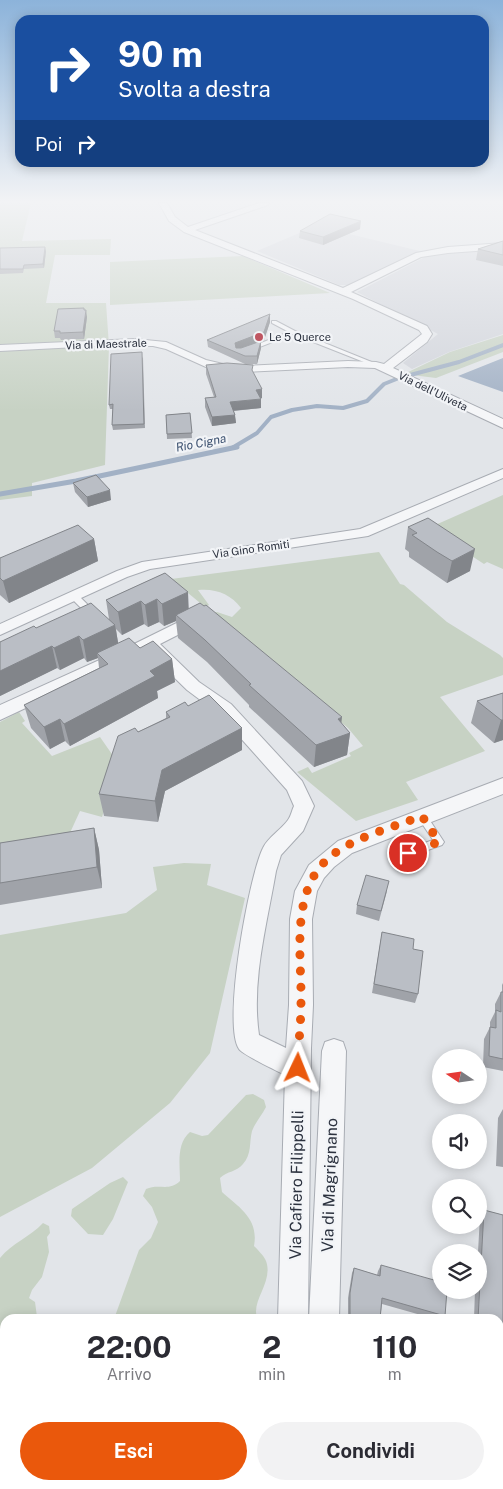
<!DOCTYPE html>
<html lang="it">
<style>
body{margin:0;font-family:"Public Sans",sans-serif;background:#f2f2f3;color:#2b2b33;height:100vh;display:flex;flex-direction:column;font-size:19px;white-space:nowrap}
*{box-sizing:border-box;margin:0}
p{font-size:16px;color:#7c7c81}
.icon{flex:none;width:28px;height:28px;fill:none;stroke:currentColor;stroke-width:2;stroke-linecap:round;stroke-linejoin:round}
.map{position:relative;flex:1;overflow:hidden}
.drawer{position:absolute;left:0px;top:1314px;width:504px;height:176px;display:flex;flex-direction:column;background:#fff;border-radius:15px 15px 0 0;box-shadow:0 2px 12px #0003}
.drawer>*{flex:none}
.guide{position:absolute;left:15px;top:15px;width:474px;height:152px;border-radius:15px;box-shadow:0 2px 12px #0003;background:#1a4fa0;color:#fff;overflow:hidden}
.needle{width:32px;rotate:283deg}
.tools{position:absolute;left:432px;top:1049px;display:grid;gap:10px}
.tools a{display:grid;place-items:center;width:55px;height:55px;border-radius:50%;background:#fff;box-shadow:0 2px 12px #0003;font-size:25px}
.pin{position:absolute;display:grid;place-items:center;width:42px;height:42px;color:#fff;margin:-21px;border:2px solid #fff;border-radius:50%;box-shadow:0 1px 5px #0007}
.me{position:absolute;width:55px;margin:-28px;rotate:2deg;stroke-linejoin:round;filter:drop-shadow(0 0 4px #0008)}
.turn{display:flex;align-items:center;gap:18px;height:105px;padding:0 20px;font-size:22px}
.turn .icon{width:65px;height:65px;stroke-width:2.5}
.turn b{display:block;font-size:35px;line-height:42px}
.then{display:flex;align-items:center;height:48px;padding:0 20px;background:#0003;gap:10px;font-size:19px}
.eta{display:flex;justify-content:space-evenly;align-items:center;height:85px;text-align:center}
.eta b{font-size:30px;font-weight:700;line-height:35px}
.button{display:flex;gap:10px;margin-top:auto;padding:10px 20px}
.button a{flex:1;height:58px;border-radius:30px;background:#ea580c;color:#fff;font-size:20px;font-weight:700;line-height:58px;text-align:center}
.button a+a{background:#f2f2f3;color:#2b2b33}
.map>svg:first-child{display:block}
.built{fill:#d1d4db}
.green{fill:#c7d2c4}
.water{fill:#a2b1c5}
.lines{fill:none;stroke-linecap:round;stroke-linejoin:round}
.stream-far1{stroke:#a2b1c5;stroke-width:4}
.stream{stroke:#a2b1c5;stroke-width:5}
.lane-casing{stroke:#a8acb3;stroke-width:2}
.street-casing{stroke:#a8acb3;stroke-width:2}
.lane{fill:#f5f6f8;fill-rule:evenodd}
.street{fill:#f5f6f8;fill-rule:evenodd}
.wall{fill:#a0a3a9}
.shaded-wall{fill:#82858a}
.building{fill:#babec5;stroke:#82858a}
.route{stroke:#ea580c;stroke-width:9;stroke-dasharray:0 16.2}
.poi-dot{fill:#bf5662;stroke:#f2f4f7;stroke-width:2}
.labels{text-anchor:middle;stroke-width:4.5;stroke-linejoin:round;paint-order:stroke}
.far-poi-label{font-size:11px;fill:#2c323f;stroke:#f2f4f7;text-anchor:start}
.far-street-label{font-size:11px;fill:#2c323f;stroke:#f2f4f7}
.far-water-label{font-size:12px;font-style:italic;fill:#3b506f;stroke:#f2f4f7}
.near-street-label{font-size:16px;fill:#2c323f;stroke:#f2f4f7}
</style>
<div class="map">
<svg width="503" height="1489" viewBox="0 0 503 1489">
<rect width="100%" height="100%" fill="#e2e5e9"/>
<path class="built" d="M316 226 424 252 355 285H339L257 251Z
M503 250V334L449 352 412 369 403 363 438 334 357 292 425 257 450 252Z"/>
<path class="green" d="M0 203H31L22 241 111 239 110 255H55L46 303H106L109 346 105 465 32 483V496L0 500Z
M243 256 330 293 110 305V262Z
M503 335V352L436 378 404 374 450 352Z
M503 495V569L487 562 484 564 435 532 433 526Z
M379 552 400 584 404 585 447 622 500 655 503 658V675L440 697 485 751 406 782 418 800 356 821 297 772 308 767 312 773 351 756 349 753 363 746 348 728 210 613 217 612 232 617 241 608C231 594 215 588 198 590L209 605 205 607 171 579Z
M19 712 25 721 22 723 52 756 100 737 116 760 118 766 102 817 80 811 69 835 0 845V722Z
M184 863 211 864 207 885 245 898 210 1053 170 1103 92 1168 0 1217V935L126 913 157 890 153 867Z
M253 1094 264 1100 266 1107C262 1115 255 1123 252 1131 249 1143 252 1154 243 1164 237 1172 227 1171 220 1178L222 1192C240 1208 259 1219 254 1246 258 1250 264 1256 266 1261 274 1282 249 1303 258 1319H114L139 1250 151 1238 158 1222 152 1207 143 1196 146 1189C159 1183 169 1192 180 1181 180 1164 176 1144 190 1132L202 1136 208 1135 246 1095Z
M123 1177 128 1182 113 1219 103 1235 88 1234 71 1216 72 1209 110 1183Z
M43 1223 49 1226 50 1233 47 1237 49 1252 42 1277 32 1290 29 1298 35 1302 37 1317 42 1319H5V1485H102L96 1489H0V1258C12 1243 30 1237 43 1223Z"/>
<path class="water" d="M503 358V392L458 376Z"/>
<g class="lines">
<path class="stream-far1" d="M232 448 257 433 271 417 292 410 317 406 343 408 367 401 384 384 399 378 459 362 503 345"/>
<path class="stream" d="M0 494 76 481 237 447"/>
<defs>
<path id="lane" d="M272 321H276L295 331 379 365 374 366 293 334 252 350H248V348L289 332 272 323Z
M71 594H77L95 612 96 614 95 616H89L71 598Z
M422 812 425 813 444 842 442 845 411 856 408 857 405 856 403 853 405 850 433 840 417 816 419 813Z"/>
<path id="street" d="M159 203H167L175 217 188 227 259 203H269L268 205 195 230 343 288 416 253 448 247 503 243V249L448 253 421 257 351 292 427 326 432 334 427 342 393 368 503 419V428L375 368 348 367 244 372 206 367 166 349 153 346H97L0 351V345L135 339 166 342 206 360 223 364 244 366 348 361 376 362 384 364 422 334 419 330 353 299 184 232 169 221Z
M503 469V478L368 536 150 569 127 577 0 635V624L117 571 142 562 360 529Z
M199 612 205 613 207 617 205 621 160 644 199 682 231 704 302 781 314 806 303 831 281 855 276 871C267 924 251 981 259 1035L286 1048 289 1005 290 919 295 891 309 865 338 841 503 778V794L352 853 334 867 324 878 317 891 312 919 313 1005 311 1048 308 1319H278L285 1075C276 1070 243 1055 239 1049 222 1024 249 876 263 848 268 837 281 830 288 820 291 816 292 810 294 806L287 790 219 714 187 690 147 651 0 720V705L126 648Z
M334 1039 343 1042 346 1051 339 1319H309L322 1051 325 1042Z
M135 1485H173L171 1489H133Z
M296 1485H330V1489H296Z"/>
</defs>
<use href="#lane" class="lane-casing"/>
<use href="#street" class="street-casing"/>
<use href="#lane" class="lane"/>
<use href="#street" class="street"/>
</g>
<path class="wall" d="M360 229 323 245 299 238 300 231Z
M503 241V266L476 260 478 249Z
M0 248 46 251 44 268 24 269 23 273 0 274Z
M87 317 84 339 61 340 60 338H55L54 331Z
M270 322 264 340 261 341V348L257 364H245L208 347 207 340Z
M143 357 145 428 113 430 112 425 113 409H110L109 405Z
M206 365 253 373 262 389V398H261V408L234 411 236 423 212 426 205 407V398L214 397 206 374Z
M190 413 192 438 167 439 166 415Z
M73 483 111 500 88 507 75 492Z
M408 527 470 571 447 583 409 557V552L405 549Z
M94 539 98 561 9 603 0 595V558Z
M165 573 189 609 341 723 350 733 347 755 314 767 249 707V705L207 662 178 638 176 621 164 626 159 622 148 627 144 624 122 635 116 629 118 643 140 648 172 659 175 682 157 691 158 698 70 746 65 741 50 749 31 728 24 705 99 668 98 658 87 662 84 658 60 670 57 668 0 696V642L36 628 109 619 106 600Z
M503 693V740L494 743 471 723 477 701Z
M188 706 242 728V750L165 791 158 822 104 816 99 794 138 732 166 718V712Z
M94 828 99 850 102 888 0 905V843Z
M387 891 379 921 356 914 357 905Z
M382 932 413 949 418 994 415 1003 372 993Z
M503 983V1071L483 1067 484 1039 490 1027V1022L495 1012V1004L501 992H502V985Z
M503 1109V1167L496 1166 498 1118Z
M484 1210 503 1215V1402L499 1400V1319H474L475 1290H479V1252H478L480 1216Z
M381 1265 445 1316 442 1319H435L382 1304 380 1319H348V1298L352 1273 354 1268 377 1275 378 1271Z
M384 1485H436L435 1489H384Z"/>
<path class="shaded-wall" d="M361 221 360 229 323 245V237Z
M45 247 46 251 44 268 43 264Z
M86 310 87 317 84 339 83 332Z
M270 314V322L264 340 261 341V348L257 364V356L235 351V343Z
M262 389V398L256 399V390Z
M261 399V408L230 411V402Z
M235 415 236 423 212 426V417Z
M110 490 111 500 88 507 87 497Z
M94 539 98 561 9 603 3 581Z
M475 549 470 571 447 583 452 561Z
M188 592 189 615H176V621L164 626 162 604Z
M157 599 159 622 148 627 145 605Z
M141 601 144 624 122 635 118 612Z
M115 625 119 648 97 653 98 658 87 662 83 640Z
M79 636 84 658 60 670 54 648Z
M52 646 57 668 0 696V671Z
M172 659 175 682 157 691 158 698 70 746 64 724 150 671Z
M342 717 340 736 350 733 347 755 314 767 316 745 338 719Z
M60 719 65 741 50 749 44 727Z
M501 720H503V740L494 743Z
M242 728V750L165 791 158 822 155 801 162 770Z
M94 828 99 850 102 888 97 867Z"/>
<path class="building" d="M330 214 361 221 323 237 300 231Z
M503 241V255L478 249Z
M45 247 43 264 24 265 23 269H0V248Z
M84 308V310H86L83 332 60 333V331H54L58 309Z
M270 314 264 332 235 343 236 348H241L261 341 257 356H245L207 340Z
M142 352 144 424 112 425 113 404 109 405 111 354Z
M227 363 253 365 252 370 262 389 256 390 261 399 230 402 235 415 212 417 205 398 216 397 206 365Z
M190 413 192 433 167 434 166 415Z
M96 475 110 490 87 497 73 483Z
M428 518 475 549 452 561 437 552 412 535 417 533 408 527Z
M78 525 94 539 3 581 0 578V558Z
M165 573 188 592 162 604 157 599 145 605 141 601 118 612 106 600Z
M91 603 115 625 83 640 79 636 54 648 52 646 0 671V642L34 626 36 628Z
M200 603 204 606 206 605 342 717 338 719 350 733 316 745 249 685 251 684 205 640 176 615Z
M129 638 140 648 153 641 172 659 150 671 155 676 64 724 60 719 44 727 24 705 108 664 97 653Z
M503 693V720H501L477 701Z
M209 695 242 728 162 770 155 801 99 794 118 736 135 728 138 732 170 717 166 712 185 702 188 706Z
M94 828 97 867 0 883V843Z
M366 875 389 881 381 911 357 905Z
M382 932 414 939 413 949 423 951 418 994 374 984Z
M501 992H503V1059L489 1056 490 1027 496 1028V1010L501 1012Z
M484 1210 503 1215V1397L499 1396V1319H478Z
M381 1265 441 1282V1290H447L445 1316 382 1298 380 1319H350V1293L354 1268 380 1276Z
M499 1454 503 1456V1483L499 1482Z
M388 1485H436L435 1489H387Z"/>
<linearGradient id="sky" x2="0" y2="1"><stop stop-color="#8cb3da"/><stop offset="0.49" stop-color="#f2f3f5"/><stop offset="1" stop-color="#f2f3f5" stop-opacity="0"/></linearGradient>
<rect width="503" height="411" fill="url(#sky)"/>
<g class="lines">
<path class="route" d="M298 1068C298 1046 301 1025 301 1003 302 955 289 890 331 856 355 837 394 827 422 816L439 842 408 853"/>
</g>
<circle class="poi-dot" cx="259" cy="337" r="5"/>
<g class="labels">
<g class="far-poi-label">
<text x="269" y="341">Le 5 Querce</text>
</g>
<g class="far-street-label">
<text transform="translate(106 344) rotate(-2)" y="4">Via di Maestrale</text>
<text transform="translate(433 391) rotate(26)" y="4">Via dell'Uliveta</text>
<text transform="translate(251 549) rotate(-8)" y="4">Via Gino Romiti</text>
</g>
<g class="far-water-label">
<text transform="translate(201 443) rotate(-11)" y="4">Rio Cigna</text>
</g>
<g class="near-street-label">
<text transform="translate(296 1185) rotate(-89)" y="6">Via Cafiero Filippelli</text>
<text transform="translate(329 1185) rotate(-88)" y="6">Via di Magrignano</text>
</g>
</g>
</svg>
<div class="tools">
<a><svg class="needle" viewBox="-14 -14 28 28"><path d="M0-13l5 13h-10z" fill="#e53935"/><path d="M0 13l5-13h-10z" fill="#7c7c81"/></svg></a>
<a><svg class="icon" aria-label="sound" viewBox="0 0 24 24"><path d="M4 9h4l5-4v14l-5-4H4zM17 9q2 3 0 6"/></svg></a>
<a><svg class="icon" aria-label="search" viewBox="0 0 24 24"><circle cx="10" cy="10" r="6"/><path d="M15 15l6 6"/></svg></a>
<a><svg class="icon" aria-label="layers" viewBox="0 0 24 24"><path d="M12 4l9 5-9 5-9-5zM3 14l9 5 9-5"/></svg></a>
</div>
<div class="pin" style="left:408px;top:853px;background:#d93025"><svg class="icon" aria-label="arrive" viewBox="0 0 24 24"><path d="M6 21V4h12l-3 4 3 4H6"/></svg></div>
<svg class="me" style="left:298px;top:1068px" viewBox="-20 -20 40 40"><path d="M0-17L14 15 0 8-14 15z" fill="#ea580c" stroke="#fff" stroke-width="4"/></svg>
<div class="guide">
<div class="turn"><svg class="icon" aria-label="right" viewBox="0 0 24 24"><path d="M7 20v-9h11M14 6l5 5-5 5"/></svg><div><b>90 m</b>Svolta a destra</div></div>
<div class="then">Poi<svg class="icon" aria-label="right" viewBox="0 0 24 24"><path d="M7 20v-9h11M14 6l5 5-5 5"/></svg></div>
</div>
<section class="drawer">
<div class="eta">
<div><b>22:00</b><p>Arrivo</p></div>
<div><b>2</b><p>min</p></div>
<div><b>110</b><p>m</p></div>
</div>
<div class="button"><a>Esci</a><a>Condividi</a></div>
</section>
</div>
